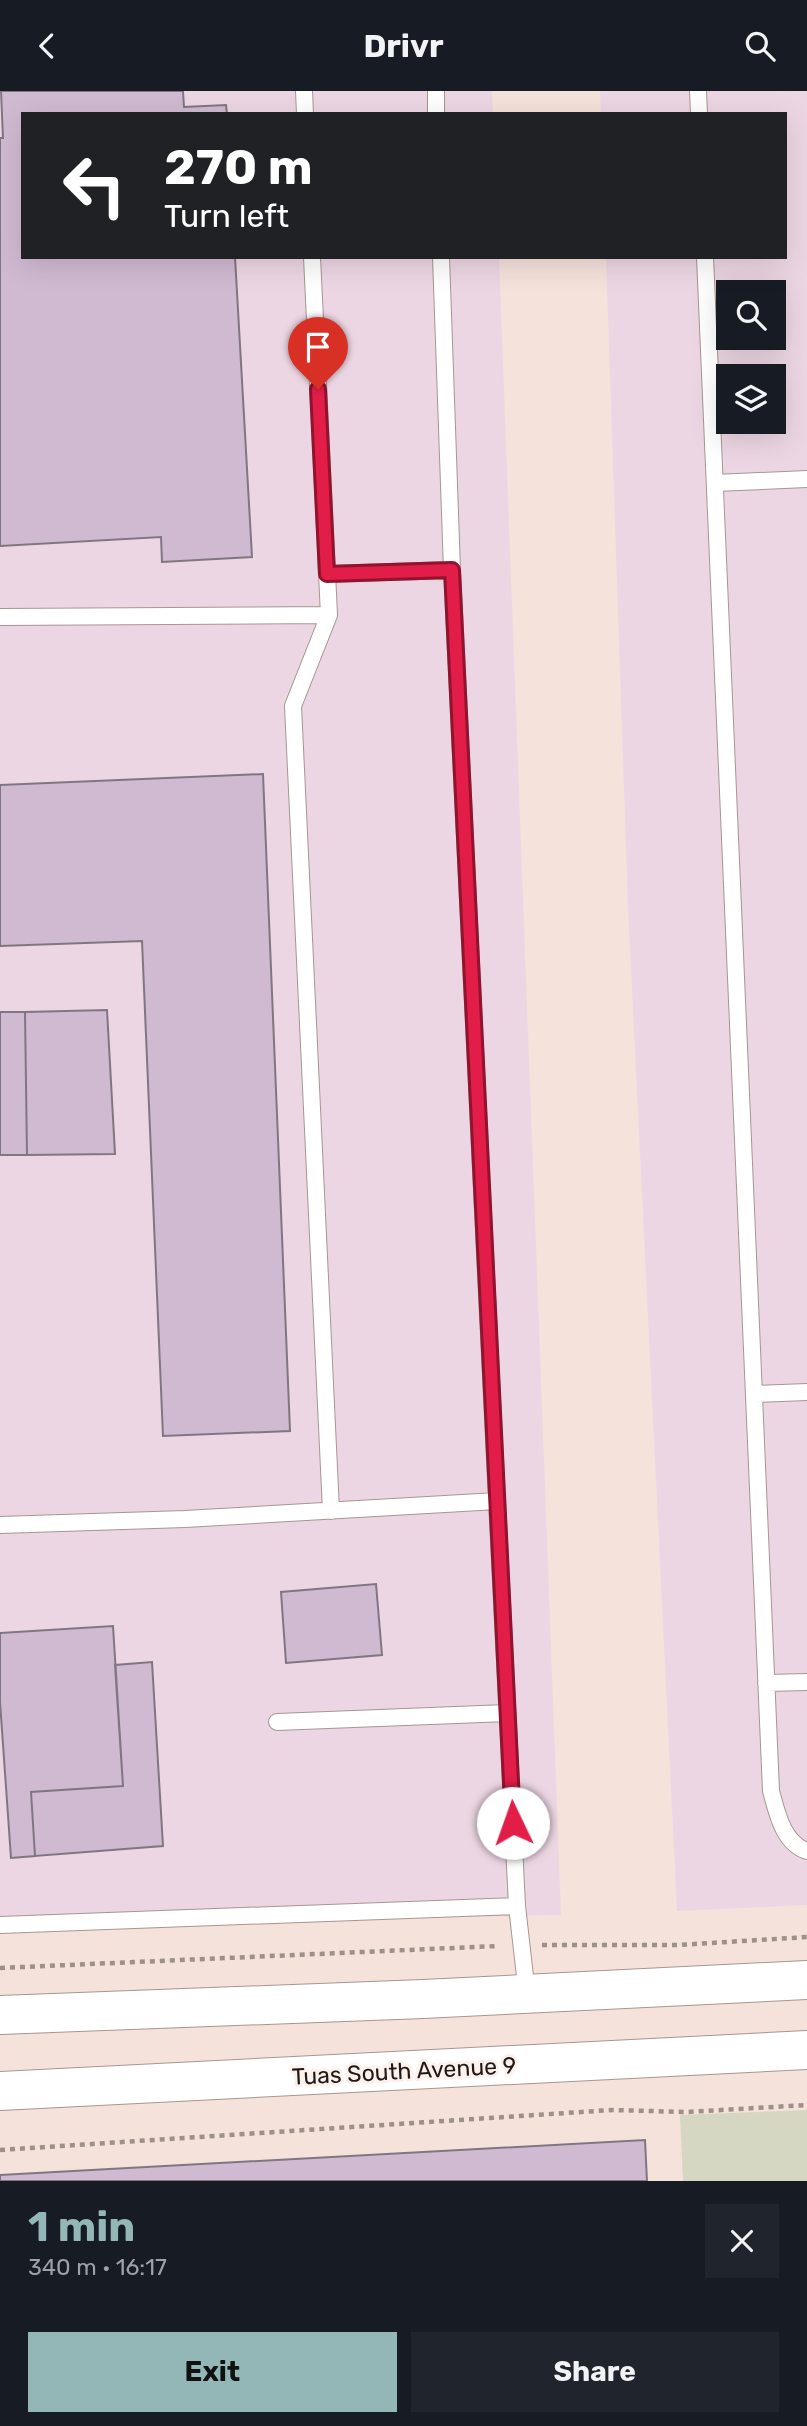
<!DOCTYPE html>
<meta charset="utf-8">
<style>
body{margin:0;font-family:Rubik,sans-serif;background:#20242c;color:#f1f3f6;height:100vh;display:flex;flex-direction:column;font-size:26px;white-space:nowrap}
*{box-sizing:border-box;margin:0}
p{font-size:23px;color:#9ea1a6}
.icon{flex:none;width:38px;height:38px;fill:none;stroke:currentColor;stroke-width:2;stroke-linecap:round;stroke-linejoin:round}
.map{position:relative;height:2090px;overflow:hidden}
.sheet{display:flex;flex-direction:column;background:#171b24;flex:1}
.sheet>*{flex:none}
.banner{position:absolute;left:21px;top:21px;width:766px;height:147px;border-radius:0px;box-shadow:0 7px 28px #0002;background:#202124;color:#fff;overflow:hidden}
.controls{position:absolute;left:716px;top:189px;display:grid;gap:14px}
.controls a{display:grid;place-items:center;width:70px;height:70px;border-radius:0px;background:#171b24;box-shadow:0 7px 28px #0002;font-size:35px}
.pin{position:absolute;display:grid;place-items:center;width:60px;height:60px;color:#fff;margin:-72px -30px;border-radius:50% 50% 50% 0;rotate:-45deg;box-shadow:0 0 7px #0007}
.pin .icon{rotate:45deg}
.me{position:absolute;width:77px;margin:-38px;rotate:357deg;stroke-linejoin:round;filter:drop-shadow(0 0 5px #0008)}
.turn{display:flex;align-items:center;gap:24px;height:147px;padding:0 28px;font-size:32px}
.turn .icon{width:91px;height:91px;stroke-width:2.5}
.turn b{display:block;font-size:49px;line-height:60px}
.round{display:grid;place-items:center;flex:none;width:74px;height:74px;border-radius:0px;background:#20242c}
.headline{display:flex;align-items:center;justify-content:space-between;height:119px;padding:0 28px}
h1{font-size:42px;font-weight:700;line-height:52px;color:#93b6b7}
.button{display:flex;gap:14px;margin-top:auto;padding:14px 28px}
.button a{flex:1;height:80px;border-radius:0px;background:#93b6b7;color:#111;font-size:28px;font-weight:700;line-height:80px;text-align:center}
.button a+a{background:#20242c;color:#f1f3f6}
header{display:flex;justify-content:space-between;align-items:center;height:91px;padding:0 28px;background:#171b24;font-size:32px;font-weight:700}
.map>svg:first-child{display:block}
.industrial{fill:#ecd6e3;fill-rule:evenodd}
.green{fill:#d5d7c3}
.building{fill:#d0bad2;stroke:#807682;stroke-width:2}
.lines{fill:none;stroke-linecap:round;stroke-linejoin:round}
.service-casing{stroke:#a7968f;stroke-width:18}
.tertiary-casing{stroke:#a7968f;stroke-width:40}
.path{stroke:#9d908a;stroke-width:4.5;stroke-dasharray:5 5;stroke-linecap:butt}
.service{stroke:#fff;stroke-width:16}
.tertiary{stroke:#fff;stroke-width:38}
.route-casing{stroke:#92132f;stroke-width:18}
.route{stroke:#e11d48;stroke-width:12}
.labels{text-anchor:middle;stroke-width:6;stroke-linejoin:round;paint-order:stroke}
.street-label{font-size:23px;fill:#201a17;stroke:#fdf1ed}
</style>
<header><svg class="icon" aria-label="back" viewBox="0 0 24 24"><path d="M15 5l-7 7 7 7"/></svg>Drivr<svg class="icon" aria-label="search" viewBox="0 0 24 24"><circle cx="10" cy="10" r="6"/><path d="M15 15l6 6"/></svg></header>
<div class="map">
<svg width="807" height="2090" viewBox="0 0 807 2090">
<rect width="100%" height="100%" fill="#f5e2db"/>
<path class="industrial" d="M0 0H492L493 23H23V166H499L561 1824 0 1835Z
M600 0H807V1814L677 1820 628 816 606 166H786V23H601ZM728 201H774V247H728ZM728 285H774V331H728Z"/>
<path class="green" d="M807 2019V2090H683L680 2024Z"/>
<path class="building" d="M1 0H183L184 16 226 14 227 23H23V166H235L252 466 162 471 161 446 0 455V47H3Z
M263 683 290 1340 163 1345 142 850 0 855V694Z
M107 919 115 1063 27 1064 25 921Z
M0 921H25L27 1064H0Z
M376 1493 382 1564 286 1572 281 1501Z
M113 1535 123 1695 31 1701 35 1765 11 1767 0 1611V1542Z
M152 1571 163 1755 35 1765 31 1701 123 1695 115 1574Z
M645 2049 647 2090H0V2084Z"/>
<g class="lines">
<defs>
<path id="service" d="M304 0 305 23
M436 0V23
M698 0 699 23
M312 166 329 524 293 615 331 1420
M441 166 452 479 497 1410 517 1815 527 1903
M705 166 771 1700C777 1722 783 1752 807 1760
M715 392 807 388
M327 483 452 479
M0 526 329 524
M754 1303 807 1301
M0 1434 185 1428 497 1410
M766 1592 807 1591
M277 1631 507 1622
M0 1834 517 1815"/>
<path id="tertiary" d="M0 1924 423 1908 807 1889
M0 2000 807 1959"/>
</defs>
<use href="#service" class="service-casing"/>
<use href="#tertiary" class="tertiary-casing"/>
<path class="path" d="M542 1854H678L807 1846
M0 1877 498 1855
M0 2059 612 2019 687 2021 807 2014"/>
<use href="#service" class="service"/>
<use href="#tertiary" class="tertiary"/>
</g>
<g class="lines">
<defs>
<path id="route" d="M318 298 327 483 452 479 513 1732"/>
</defs>
<use href="#route" class="route-casing"/>
<use href="#route" class="route"/>
</g>
<g class="labels">
<g class="street-label">
<text transform="translate(404 1980) rotate(-3)" y="8">Tuas South Avenue 9</text>
</g>
</g>
</svg>
<div class="controls">
<a><svg class="icon" aria-label="search" viewBox="0 0 24 24"><circle cx="10" cy="10" r="6"/><path d="M15 15l6 6"/></svg></a>
<a><svg class="icon" aria-label="layers" viewBox="0 0 24 24"><path d="M12 4l9 5-9 5-9-5zM3 14l9 5 9-5"/></svg></a>
</div>
<div class="pin" style="left:318px;top:298px;background:#d93025"><svg class="icon" aria-label="arrive" viewBox="0 0 24 24"><path d="M6 21V4h12l-3 4 3 4H6"/></svg></div>
<svg class="me" style="left:513px;top:1732px" viewBox="-20 -20 40 40"><circle r="19" fill="#fff"/><path d="M0-13L10 11 0 6-10 11z" fill="#e11d48"/></svg>
<div class="banner">
<div class="turn"><svg class="icon" aria-label="left" viewBox="0 0 24 24"><path d="M17 20v-9H6M10 6l-5 5 5 5"/></svg><div><b>270 m</b>Turn left</div></div>
</div>
</div>
<section class="sheet">
<div class="headline"><div><h1>1 min</h1><p>340 m · 16:17</p></div><a class="round"><svg class="icon" aria-label="close" viewBox="0 0 24 24"><path d="M6 6l12 12M18 6L6 18"/></svg></a></div>
<div class="button"><a>Exit</a><a>Share</a></div>
</section>
